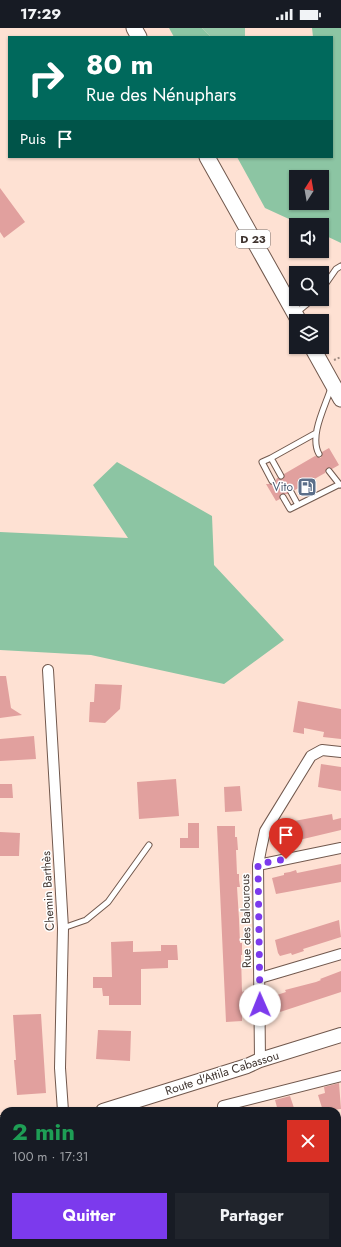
<!DOCTYPE html>
<html lang="fr">
<meta charset="utf-8">
<style>
body{margin:0;font-family:Jost,sans-serif;background:#20242c;color:#f1f3f6;height:100vh;display:flex;flex-direction:column;font-size:15px;white-space:nowrap}
*{box-sizing:border-box;margin:0}
p{font-size:13px;color:#9ea1a6}
.icon{flex:none;width:22px;height:22px;fill:none;stroke:currentColor;stroke-width:2;stroke-linecap:round;stroke-linejoin:round}
.map{position:relative;flex:1;overflow:hidden}
.side{position:absolute;left:0px;top:1079px;width:341px;height:140px;display:flex;flex-direction:column;background:#171b24;border-radius:12px 12px 0 0;box-shadow:0 1px 3px #0004}
.side>*{flex:none}
.top-card{position:absolute;left:8px;top:8px;width:325px;height:122px;border-radius:0px;box-shadow:0 1px 3px #0004;background:#00695c;color:#fff;overflow:hidden}
.needle{width:26px;rotate:11deg}
.controls{position:absolute;left:289px;top:142px;display:grid;gap:8px}
.controls a{display:grid;place-items:center;width:40px;height:40px;border-radius:0px;background:#171b24;box-shadow:0 1px 3px #0004;font-size:20px}
.pin{position:absolute;display:grid;place-items:center;width:34px;height:34px;color:#fff;margin:-41px -17px;border-radius:50% 50% 50% 0;rotate:-45deg;box-shadow:0 0 4px #0007}
.pin .icon{rotate:45deg}
.me{position:absolute;width:44px;margin:-22px;rotate:359deg;stroke-linejoin:round;filter:drop-shadow(0 0 3px #0008)}
.turn{display:flex;align-items:center;gap:14px;height:84px;padding:0 12px;font-size:18px}
.turn .icon{width:52px;height:52px;stroke-width:2.5}
.turn b{display:block;font-size:28px;line-height:34px}
.then{display:flex;align-items:center;height:38px;padding:0 12px;background:#0003;gap:8px;font-size:15px}
.round{display:grid;place-items:center;flex:none;width:42px;height:42px;border-radius:0px;background:#20242c}
.head{display:flex;align-items:center;justify-content:space-between;height:68px;padding:0 12px}
h1{font-size:24px;font-weight:700;line-height:30px;color:#1e9e55}
.action{display:flex;gap:8px;margin-top:auto;padding:8px 12px}
.action a{flex:1;height:46px;border-radius:0px;background:#7c3aed;color:#fff;font-size:16px;font-weight:700;line-height:46px;text-align:center}
.action a+a{background:#20242c;color:#f1f3f6}
.status{display:flex;justify-content:space-between;align-items:center;height:28px;padding:0 20px;background:#171b24;direction:ltr}
.status svg{height:11px;fill:currentColor}
.map>svg:first-child{display:block}
.green{fill:#98c9aa}
.forest{fill:#8cc5a3;fill-rule:evenodd}
.building{fill:#e1a09e}
.lines{fill:none;stroke-linecap:round;stroke-linejoin:round}
.lane-casing{stroke:#71584d;stroke-width:7}
.street-casing{stroke:#71584d;stroke-width:12}
.secondary-casing{stroke:#71584d;stroke-width:16}
.primary-casing{stroke:#71584d;stroke-width:17}
.path{stroke:#9e8a80;stroke-width:2;stroke-dasharray:2 2;stroke-linecap:butt}
.lane{stroke:#fff;stroke-width:5}
.street{stroke:#fff;stroke-width:10}
.secondary{stroke:#fff;stroke-width:14}
.primary{stroke:#fff;stroke-width:15}
.route{stroke:#7c3aed;stroke-width:7;stroke-dasharray:0 12.6}
.labels{text-anchor:middle;stroke-width:3;stroke-linejoin:round;paint-order:stroke}
.shield{fill:#fff;stroke:#79716d;stroke-width:1}
.shield-label{font-size:11px;font-weight:bold;fill:#3f342f}
.service-label{font-size:12px;fill:#4e5e75;stroke:#fff;text-anchor:end}
.street-label{font-size:12px;fill:#3f342f;stroke:#fff}
</style>
<div class="status"><b>17:29</b><svg viewBox="0 0 49 12"><path d="M0 12V9h3v3zM5 12V6h3v6zM10 12V3h3v9zM15 12V0h3v12zM26 1h20v11H26zM47 4h2v5h-2z"/></svg></div>
<div class="map">
<svg width="341" height="1219" viewBox="0 0 341 1219">
<rect width="100%" height="100%" fill="#fee1d3"/>
<path class="green" d="M202 0H245V9H211Z
M337 1145 341 1151V1219H139L140 1215H337Z"/>
<path class="forest" d="M169 0H202L211 9H174Z
M312 0H341V215L322 206V197H302L265 180 237 129H332V9H313ZM296 149H322V175H296Z
M117 434 212 488 214 537 284 612 224 656 91 627 0 622V504L128 510 93 457Z"/>
<path class="building" d="M0 160 25 194 4 210 0 204Z
M329 420 339 437 332 441 327 440 325 445 295 462 289 461 288 466H281L280 471 276 473 266 456H274L277 450 283 451 284 446 315 428 321 430 322 424Z
M0 648H6L11 680 22 687 0 690Z
M95 656 122 657 120 681 105 695 89 694 90 674H94Z
M298 673 341 681V711L323 709 324 704 304 700V706L293 704Z
M34 708 36 731 0 733V711Z
M321 736 341 739V763L318 759Z
M176 751 179 788 139 791 137 754Z
M0 756H12L13 770H0Z
M240 758 242 783 225 784 224 759Z
M332 786 333 792 341 790V802L299 812V809L280 812 278 796Z
M188 795H199V820H180V810H188Z
M217 798H235V809H237L238 822H236L237 846H239V852L240 859H237L239 891 240 915H242V927H241L242 964 244 963 245 976H242V993L226 994Z
M0 804 20 805 19 828H0Z
M341 836V854L276 866 272 850 284 847V845L290 844 296 842 297 845Z
M339 892 341 909 303 921 304 923 292 927 291 925 280 928 278 925 275 912Z
M133 913V924L161 923V917H177L178 932H168V940L141 941V977H109V968H103L102 960H93V949H112L111 914Z
M341 943V964L280 984 274 968 286 964 285 962 316 954 321 952 320 951Z
M41 986 46 1065 17 1067 14 1032H16L13 987Z
M98 1002 131 1003 130 1033 96 1031Z
M339 1055 341 1081 323 1083 318 1067 325 1065 324 1059Z
M290 1068 295 1083H278L275 1072Z"/>
<g class="lines">
<defs>
<path id="lane" d="M322 261 336 241 341 238
M296 285 313 271
M319 426C309 408 325 379 331 360
M271 430 262 434 272 453
M329 443 340 457
M281 448 271 430 316 405
M291 464 298 477 338 457
M283 469 290 481 298 477
M63 900 86 892 108 874 149 817"/>
<path id="street" d="M48 642 63 900 60 1040 63 1083
M258 837 341 820
M260 950 341 926
M260 1032 258 837 261 821 265 803 311 728 322 722 341 724
M223 1078 341 1048"/>
<path id="secondary" d="M103 1083 247 1038 260 1032 341 1007
M0 1095H4"/>
<path id="primary" d="M134 0 139 9
M207 129 299 293
M312 319 341 371"/>
</defs>
<use href="#lane" class="lane-casing"/>
<use href="#street" class="street-casing"/>
<use href="#secondary" class="secondary-casing"/>
<use href="#primary" class="primary-casing"/>
<path class="path" d="M334 332 341 329"/>
<use href="#lane" class="lane"/>
<use href="#street" class="street"/>
<use href="#secondary" class="secondary"/>
<use href="#primary" class="primary"/>
</g>
<g class="lines">
<path class="route" d="M260 977 258 836 286 831"/>
</g>
<defs>
<symbol id="fuel-square" viewBox="-11 -11 22 22"><rect x="-9" y="-9" width="18" height="18" rx="4" fill="#5c6f8a" stroke="#fff"/><path d="M-5.5-6h7V0h2V4h1.3V-2.5L3-4.5l.8-.8L6-3V5H2.5V1h-1V6h-7ZM-4.2-4.7v3.2H.2V-4.7Z" fill="#fff"/></symbol>
</defs>
<g fill-rule="evenodd">
<use href="#fuel-square" x="296" y="448" width="22" height="22"/>
</g>
<g class="labels">
<rect class="shield" x="236" y="202" width="34" height="18" rx="3"/>
<g class="shield-label">
<text x="253" y="215">D 23</text>
</g>
<g class="service-label">
<text x="293" y="463">Vito</text>
</g>
<g class="street-label">
<text transform="translate(48 863) rotate(-93)" y="4">Chemin Barthès</text>
<text transform="translate(246 893) rotate(-91)" y="4">Rue des Balourous</text>
<text transform="translate(222 1045) rotate(-18)" y="4">Route d'Attila Cabassou</text>
</g>
</g>
</svg>
<div class="controls">
<a><svg class="needle" viewBox="-14 -14 28 28"><path d="M0-13l5 13h-10z" fill="#e53935"/><path d="M0 13l5-13h-10z" fill="#9ea1a6"/></svg></a>
<a><svg class="icon" aria-label="sound" viewBox="0 0 24 24"><path d="M4 9h4l5-4v14l-5-4H4zM17 9q2 3 0 6"/></svg></a>
<a><svg class="icon" aria-label="search" viewBox="0 0 24 24"><circle cx="10" cy="10" r="6"/><path d="M15 15l6 6"/></svg></a>
<a><svg class="icon" aria-label="layers" viewBox="0 0 24 24"><path d="M12 4l9 5-9 5-9-5zM3 14l9 5 9-5"/></svg></a>
</div>
<div class="pin" style="left:286px;top:831px;background:#d93025"><svg class="icon" aria-label="arrive" viewBox="0 0 24 24"><path d="M6 21V4h12l-3 4 3 4H6"/></svg></div>
<svg class="me" style="left:260px;top:977px" viewBox="-20 -20 40 40"><circle r="19" fill="#fff"/><path d="M0-13L10 11 0 6-10 11z" fill="#7c3aed"/></svg>
<div class="top-card">
<div class="turn"><svg class="icon" aria-label="right" viewBox="0 0 24 24"><path d="M7 20v-9h11M14 6l5 5-5 5"/></svg><div><b>80 m</b>Rue des Nénuphars</div></div>
<div class="then">Puis<svg class="icon" aria-label="arrive" viewBox="0 0 24 24"><path d="M6 21V4h12l-3 4 3 4H6"/></svg></div>
</div>
<section class="side">
<div class="head"><div><h1>2 min</h1><p>100 m · 17:31</p></div><a class="round" style="background:#d93025;color:#fff"><svg class="icon" aria-label="close" viewBox="0 0 24 24"><path d="M6 6l12 12M18 6L6 18"/></svg></a></div>
<div class="action"><a>Quitter</a><a>Partager</a></div>
</section>
</div>
